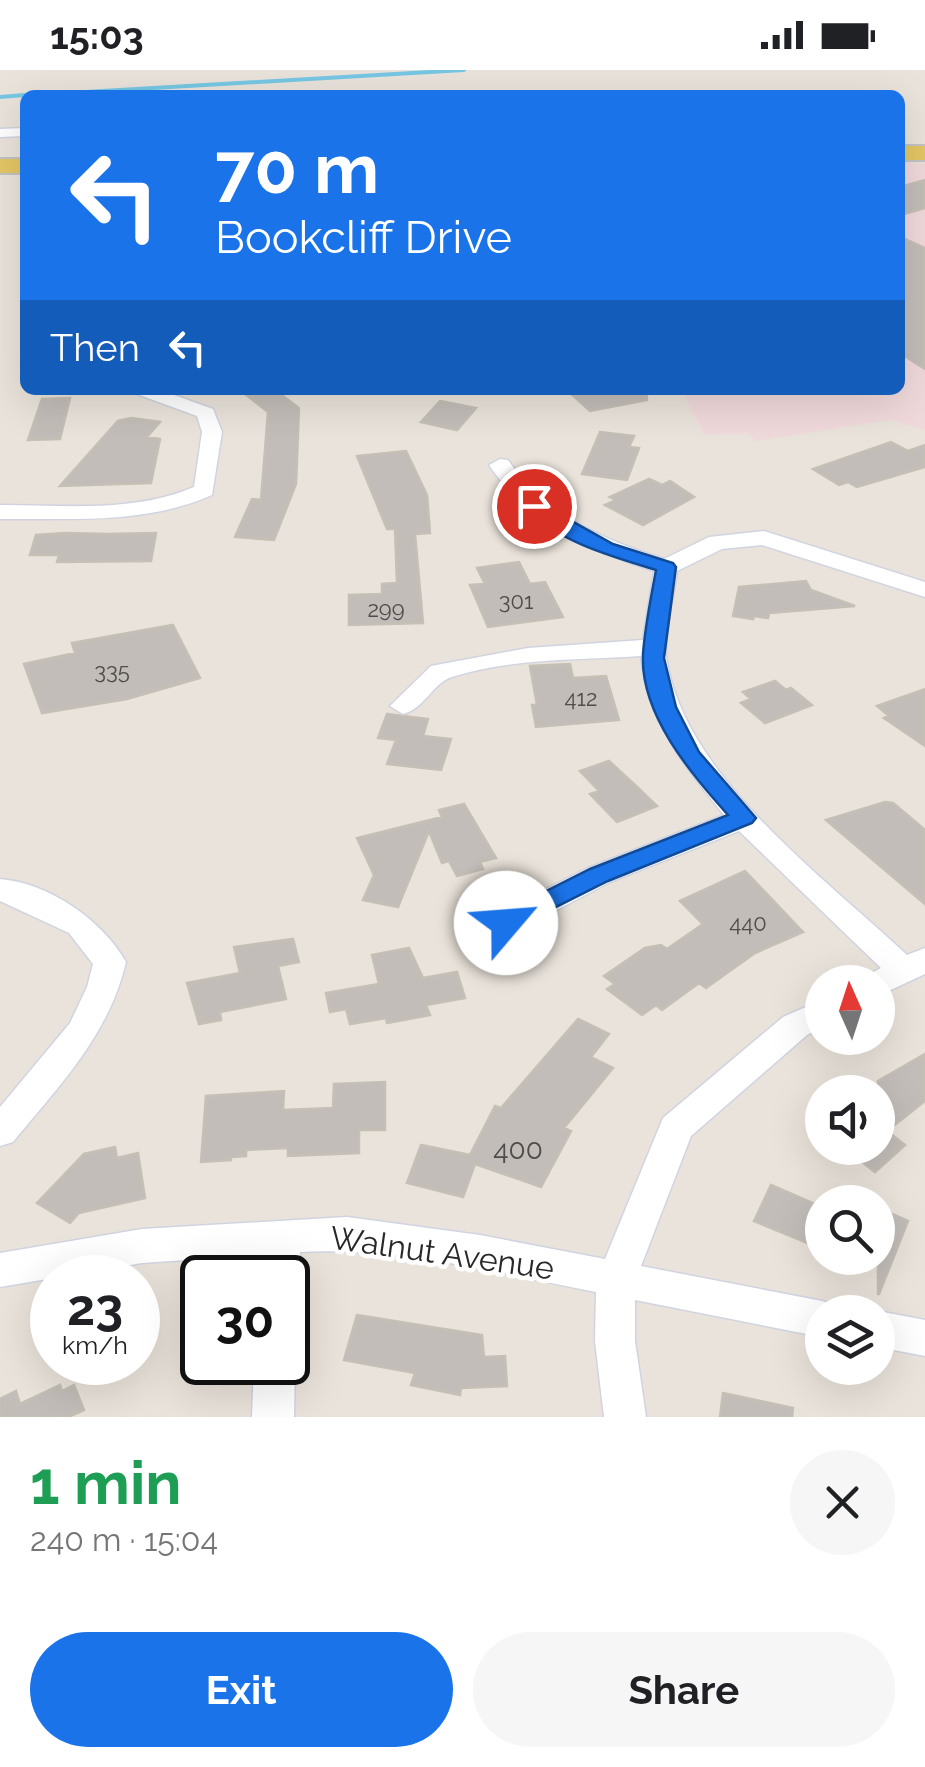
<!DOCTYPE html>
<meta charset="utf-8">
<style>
body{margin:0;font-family:Raleway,sans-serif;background:#f6f6f6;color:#202124;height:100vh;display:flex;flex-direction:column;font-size:38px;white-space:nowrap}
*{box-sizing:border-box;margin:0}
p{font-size:32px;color:#757577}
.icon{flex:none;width:55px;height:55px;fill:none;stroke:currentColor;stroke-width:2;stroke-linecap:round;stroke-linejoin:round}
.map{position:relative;height:1347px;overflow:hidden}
.details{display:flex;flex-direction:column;background:#fff;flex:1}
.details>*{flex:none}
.hud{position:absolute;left:20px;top:20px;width:885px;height:305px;border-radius:15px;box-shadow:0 10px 40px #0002;background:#1a73e8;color:#fff;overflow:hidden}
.needle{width:65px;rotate:357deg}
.buttons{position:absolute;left:805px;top:895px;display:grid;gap:20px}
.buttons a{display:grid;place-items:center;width:90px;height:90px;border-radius:50%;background:#fff;box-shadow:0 10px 40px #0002;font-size:50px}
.speed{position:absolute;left:30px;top:1185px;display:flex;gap:20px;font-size:50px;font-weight:700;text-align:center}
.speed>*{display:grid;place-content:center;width:130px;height:130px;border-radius:50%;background:#fff;box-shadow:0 10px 40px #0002;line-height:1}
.speed small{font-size:25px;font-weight:400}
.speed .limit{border:5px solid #111;border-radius:15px;background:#fff;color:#111}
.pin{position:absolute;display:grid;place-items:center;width:85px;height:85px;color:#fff;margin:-42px;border:5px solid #fff;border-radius:50%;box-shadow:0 2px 10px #0007}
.me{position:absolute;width:110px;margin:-55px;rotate:63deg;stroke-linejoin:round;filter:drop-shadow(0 0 8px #0008)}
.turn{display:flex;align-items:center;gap:35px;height:210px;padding:0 30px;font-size:45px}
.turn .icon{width:130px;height:130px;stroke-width:2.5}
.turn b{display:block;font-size:70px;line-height:85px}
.then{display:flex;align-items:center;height:95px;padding:0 30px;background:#0003;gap:20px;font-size:38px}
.round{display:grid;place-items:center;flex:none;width:105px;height:105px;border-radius:52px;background:#f6f6f6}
.head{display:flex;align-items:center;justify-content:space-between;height:170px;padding:0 30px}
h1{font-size:60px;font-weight:700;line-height:75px;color:#1e9e55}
.button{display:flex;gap:20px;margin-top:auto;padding:20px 30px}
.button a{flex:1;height:115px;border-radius:60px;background:#1a73e8;color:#fff;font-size:40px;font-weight:700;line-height:115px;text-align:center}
.button a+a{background:#f6f6f6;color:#202124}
.status{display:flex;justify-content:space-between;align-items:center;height:70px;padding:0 50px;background:#fff;direction:ltr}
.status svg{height:28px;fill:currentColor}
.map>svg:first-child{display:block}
.medical{fill:#f0d9da}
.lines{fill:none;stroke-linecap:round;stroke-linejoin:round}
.stream{stroke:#76c7e4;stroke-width:4}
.building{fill:#c2bdb8;stroke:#c5bfb5;stroke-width:2.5}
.minor-casing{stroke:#d1d4e0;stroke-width:3}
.primary-casing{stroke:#c3c3c3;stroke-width:4}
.minor{fill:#fff;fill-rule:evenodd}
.primary{fill:#e4c665;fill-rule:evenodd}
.route{fill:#1a73e8;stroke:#114b97;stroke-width:2.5}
.labels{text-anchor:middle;stroke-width:9;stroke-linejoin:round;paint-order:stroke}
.number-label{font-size:22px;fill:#4e4d4c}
.near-number-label{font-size:28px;fill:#4e4d4c}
.near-street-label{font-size:32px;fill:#282828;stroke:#fff}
</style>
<div class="status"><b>15:03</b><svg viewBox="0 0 49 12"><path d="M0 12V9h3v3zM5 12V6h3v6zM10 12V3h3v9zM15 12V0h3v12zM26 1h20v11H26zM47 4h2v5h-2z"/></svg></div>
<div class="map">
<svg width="925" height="1347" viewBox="0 0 925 1347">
<rect width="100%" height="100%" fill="#eae3db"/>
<path class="medical" d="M900 91 925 94V360L890 350 756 371 748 363 704 365 682 320H900Z"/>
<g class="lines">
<path class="stream" d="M34 25 464 0
M0 27 25 25"/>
</g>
<path class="building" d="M925 110V138L900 145V117Z
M900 167 925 178V299L900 283Z
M240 320H275L299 338 296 414 274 470 235 467 252 429 261 430 268 342Z
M567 320H646L647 330 590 341Z
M70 328 60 369 28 370 42 329Z
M440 331 476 338 457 360 421 352Z
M131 348 160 352 147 367 160 369 151 413 60 416 118 351Z
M600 362 634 366 629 377 639 378 627 410 582 404Z
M891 372 908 381 925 375V397L857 417 848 412 839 415 813 399Z
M406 381 427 425 430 463 415 464 423 553 349 555V525L382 524V514L397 513 395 459H387L357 386Z
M649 409 662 415 670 411 694 427 643 455 605 435 616 430 610 427Z
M66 463 107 464 156 463 151 491 57 492 59 485H30L36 465Z
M519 492 530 514 545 512 563 547 488 557 470 515 485 514 477 498Z
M806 511 811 520 855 536 769 543 768 548 754 546 753 549 733 546 739 517Z
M173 555 200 608 127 629 42 643 24 594 75 583 72 573Z
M570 594 573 608 606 606 619 650 536 657 532 635H537L530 596Z
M775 611 786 620 791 618 812 635 765 653 741 633 751 629 743 622Z
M925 619V676L884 648 889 646 877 636Z
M387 644 428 649 423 666 451 669 441 700 387 694 396 670 378 668Z
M609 691 635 715 657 736 617 752 590 724 599 721 580 701Z
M885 732 893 733 925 760V834L826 750Z
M464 734 496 788 480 792 483 799 457 806 449 791 442 793 429 761 398 837 363 830 374 805 357 768 442 747 439 740Z
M745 801 803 862 755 883 706 918 699 913 662 940 656 935 642 945 607 919 615 914 604 906 645 878 661 875 667 879 703 854 680 831Z
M293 869 299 892 278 896 286 929 220 942 221 950 199 954 187 913 240 903 234 877Z
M409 878 423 908 457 902 465 928 426 935 430 945 387 953 386 948 350 954 346 939 330 942 326 923 379 914 372 885Z
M578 949 609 964 591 987 613 998 564 1058 571 1061 541 1117 475 1094 463 1127 407 1113 421 1075 470 1085 495 1036 501 1038Z
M925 984V1031L887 1061 905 1075 875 1102 845 1078H878V1011Z
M385 1012V1060H359V1083L288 1086V1078L246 1080V1086L231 1087V1090L201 1092 206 1026 284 1021 283 1040 333 1038 334 1014Z
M115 1077 117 1088 138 1083 145 1128 79 1143 70 1153 37 1133 84 1084Z
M771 1115 822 1137V1179L754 1151Z
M878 1138 908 1151 879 1224H878Z
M357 1245 482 1265 484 1287 505 1286 507 1316 461 1318 460 1325 411 1315 415 1303 344 1290Z
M60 1315 62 1321 74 1315 84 1340 68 1347H0V1329L16 1321 20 1334Z
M723 1323 793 1338 792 1347H720Z"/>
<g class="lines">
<defs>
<path id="minor" d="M25 58V66L0 67V59Z
M126 320H160L213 339 222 362 212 425C144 455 73 448 0 449V435C65 435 133 443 194 417L202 362 197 346Z
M500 389 508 390C546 446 602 469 664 489L709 467 764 461 925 512V527L762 475 722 479 677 501C674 528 662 565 667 592 687 708 824 807 907 885L925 878V904L878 926V912H862L866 906 881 898 739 761 610 812 517 861 506 864 495 861 490 853 495 845 588 798 724 745C684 696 648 650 641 586 580 590 511 588 452 607 433 613 424 639 403 644L390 636 431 596 528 578 643 570 654 501C587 479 530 455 489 395Z
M0 809C49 813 102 850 126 892 109 965 59 1016 13 1072L0 1076V1037L70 953 87 917 93 894 69 863 0 831Z
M822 930V957L807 965 691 1066 641 1196 822 1231 836 1236 839 1242H822V1267L635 1230V1271L646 1347H604L595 1271 596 1222C499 1203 398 1176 300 1182L299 1208 288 1222V1208H259L261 1185 142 1193 0 1217V1183L142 1159 347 1147 480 1165 605 1189 663 1048 783 947Z
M878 1241 925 1250V1286L878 1277V1242H874Z
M288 1278 295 1292 294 1347H252L254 1292H288Z"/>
<path id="primary" d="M900 76H925V90H900Z
M0 89H25V103H0Z"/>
</defs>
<use href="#minor" class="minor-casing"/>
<use href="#primary" class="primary-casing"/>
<use href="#minor" class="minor"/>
<use href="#primary" class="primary"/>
</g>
<path class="route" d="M534 430 613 474 673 493 676 497 664 588 676 637 699 682 756 748 752 753 608 811 506 862 497 859 494 853 497 846 590 799 728 745C691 703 640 645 643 584 645 556 651 528 656 500 611 486 557 472 525 436Z"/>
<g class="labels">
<g class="number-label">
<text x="516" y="539">301</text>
<text x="386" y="547">299</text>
<text x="112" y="609">335</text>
<text x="581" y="636">412</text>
<text x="748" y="861">440</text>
</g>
<g class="near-number-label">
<text x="518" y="1089">400</text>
</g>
<g class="near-street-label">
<text transform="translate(442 1183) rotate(8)" y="11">Walnut Avenue</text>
</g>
</g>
</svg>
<div class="buttons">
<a><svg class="needle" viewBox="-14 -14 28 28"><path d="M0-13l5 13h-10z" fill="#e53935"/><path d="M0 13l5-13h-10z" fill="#757577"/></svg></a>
<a><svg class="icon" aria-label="sound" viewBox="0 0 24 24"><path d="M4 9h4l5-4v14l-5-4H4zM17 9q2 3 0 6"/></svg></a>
<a><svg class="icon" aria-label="search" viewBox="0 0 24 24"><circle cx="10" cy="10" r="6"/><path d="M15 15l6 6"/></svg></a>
<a><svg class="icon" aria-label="layers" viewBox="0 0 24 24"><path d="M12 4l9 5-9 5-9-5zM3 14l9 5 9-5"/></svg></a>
</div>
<div class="speed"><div>23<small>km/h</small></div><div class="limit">30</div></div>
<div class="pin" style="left:534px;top:436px;background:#d93025"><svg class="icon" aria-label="arrive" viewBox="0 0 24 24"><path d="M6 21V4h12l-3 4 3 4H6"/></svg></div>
<svg class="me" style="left:506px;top:853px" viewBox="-20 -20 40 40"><circle r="19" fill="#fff"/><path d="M0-13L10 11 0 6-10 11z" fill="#1a73e8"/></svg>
<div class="hud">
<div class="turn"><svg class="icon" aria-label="left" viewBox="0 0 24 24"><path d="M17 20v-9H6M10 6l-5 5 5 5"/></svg><div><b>70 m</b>Bookcliff Drive</div></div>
<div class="then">Then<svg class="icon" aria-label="left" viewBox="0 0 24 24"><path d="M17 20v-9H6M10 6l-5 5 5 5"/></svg></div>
</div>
</div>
<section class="details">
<div class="head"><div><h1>1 min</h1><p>240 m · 15:04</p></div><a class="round"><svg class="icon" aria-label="close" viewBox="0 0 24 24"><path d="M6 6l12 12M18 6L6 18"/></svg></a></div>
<div class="button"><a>Exit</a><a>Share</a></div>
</section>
